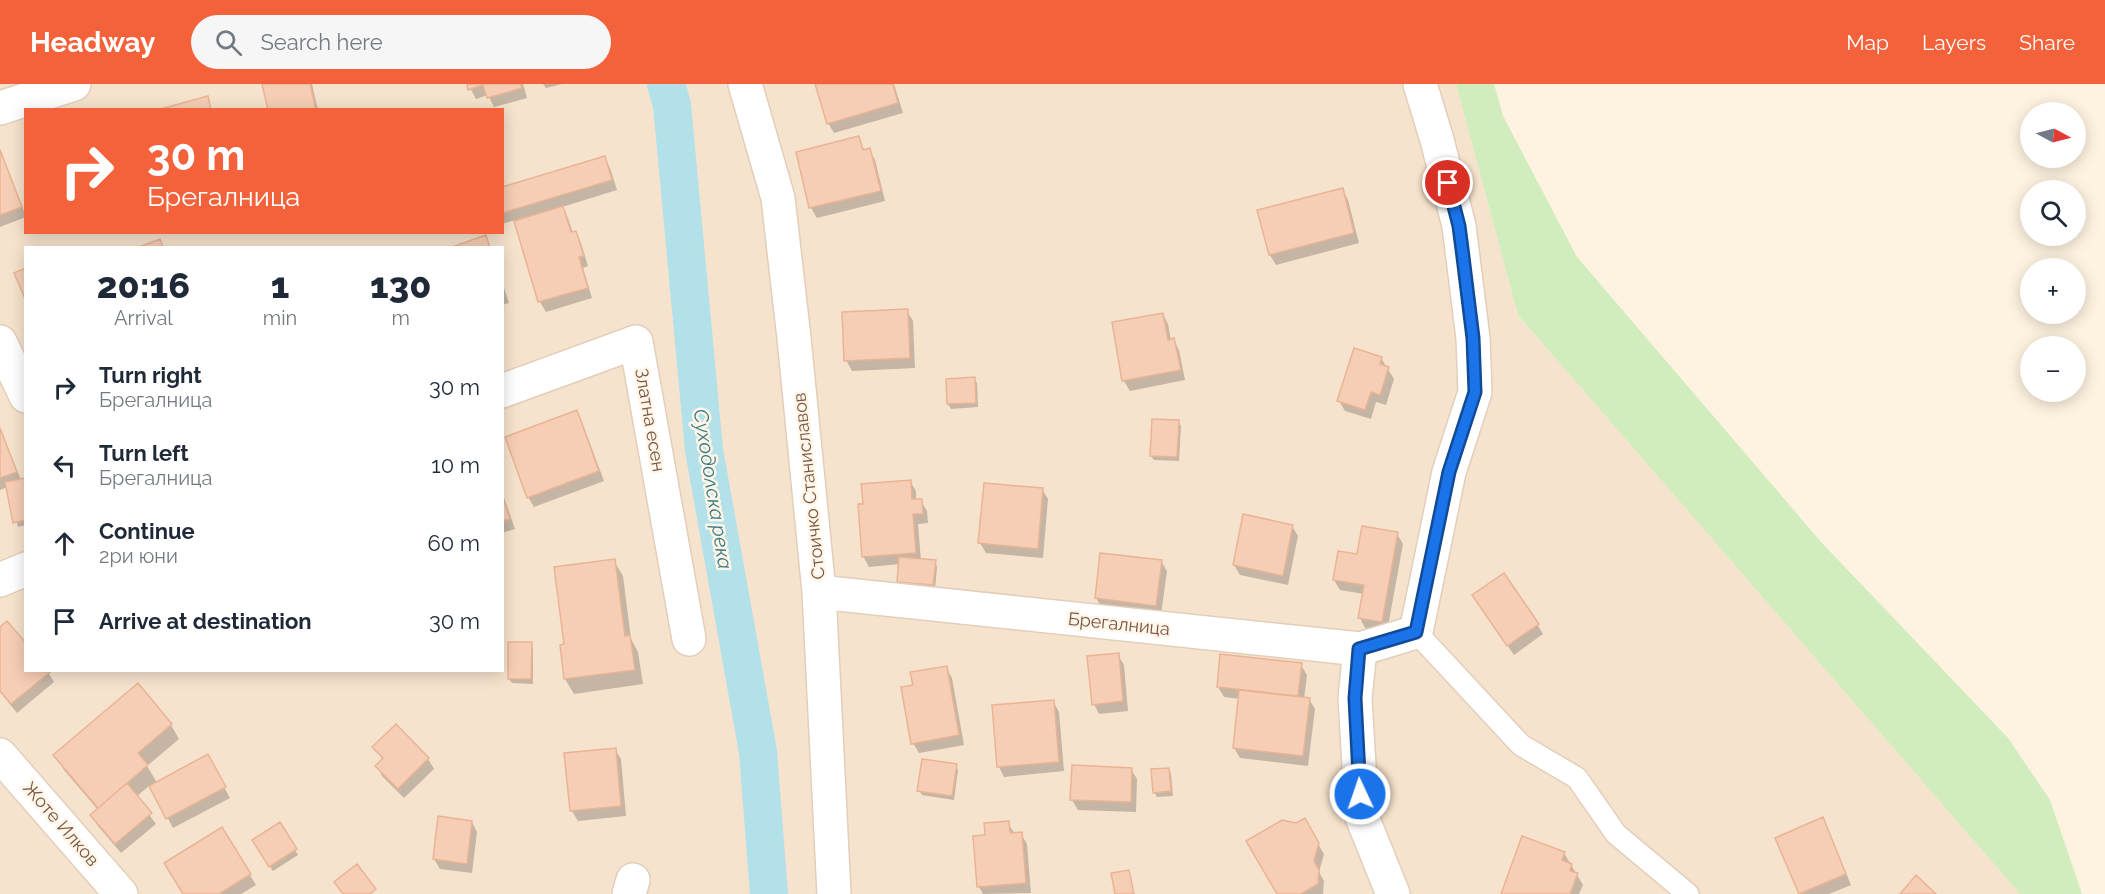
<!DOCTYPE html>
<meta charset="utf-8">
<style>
body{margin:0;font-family:Raleway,sans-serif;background:#f6f6f7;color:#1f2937;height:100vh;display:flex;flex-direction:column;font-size:22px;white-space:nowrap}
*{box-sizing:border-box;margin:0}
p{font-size:20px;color:#747a83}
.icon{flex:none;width:33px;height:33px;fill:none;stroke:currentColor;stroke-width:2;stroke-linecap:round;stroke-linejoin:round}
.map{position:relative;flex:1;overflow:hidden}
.side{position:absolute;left:24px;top:162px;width:480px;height:426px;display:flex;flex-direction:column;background:#fff;border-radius:0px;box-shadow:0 3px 15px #0003}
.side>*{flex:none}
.banner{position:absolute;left:24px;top:24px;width:480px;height:126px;border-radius:0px;box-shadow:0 3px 15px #0003;background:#f3623a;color:#fff;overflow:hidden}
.needle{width:39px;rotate:97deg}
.tools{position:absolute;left:2020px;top:18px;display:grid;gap:12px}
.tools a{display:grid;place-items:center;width:66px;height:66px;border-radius:50%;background:#fff;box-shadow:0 3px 15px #0003;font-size:30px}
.pin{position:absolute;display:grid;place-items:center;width:51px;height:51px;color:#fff;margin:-26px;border:3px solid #fff;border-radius:50%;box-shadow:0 2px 6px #0007}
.me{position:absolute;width:66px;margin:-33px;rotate:357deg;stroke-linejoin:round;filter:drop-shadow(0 0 4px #0008)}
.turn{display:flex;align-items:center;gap:21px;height:126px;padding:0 24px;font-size:27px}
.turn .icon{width:78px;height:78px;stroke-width:2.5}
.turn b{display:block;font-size:42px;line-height:51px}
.eta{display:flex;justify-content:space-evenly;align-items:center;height:102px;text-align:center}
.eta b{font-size:36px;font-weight:800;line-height:42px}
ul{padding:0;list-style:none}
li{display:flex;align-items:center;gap:18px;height:78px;padding:0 24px}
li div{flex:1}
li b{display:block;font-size:22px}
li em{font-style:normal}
header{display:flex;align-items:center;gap:36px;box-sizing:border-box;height:84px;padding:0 30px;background:#f3623a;color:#fff}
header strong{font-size:28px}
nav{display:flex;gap:33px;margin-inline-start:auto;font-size:21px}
.search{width:420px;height:54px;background:#f6f6f7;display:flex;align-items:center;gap:15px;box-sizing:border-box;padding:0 21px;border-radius:33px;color:#747a83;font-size:22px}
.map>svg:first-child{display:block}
.residential{fill:#f6e3cd;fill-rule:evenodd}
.green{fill:#d1ecbd}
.shadow{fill:#0003}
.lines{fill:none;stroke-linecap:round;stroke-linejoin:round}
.canal{stroke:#b3e1e9;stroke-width:38}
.building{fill:#f6ceb5;stroke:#eab494;stroke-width:1.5}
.service-casing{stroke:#e3cebb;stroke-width:24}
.minor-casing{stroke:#e3cebb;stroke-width:36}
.service{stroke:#fff;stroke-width:21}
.minor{stroke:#fff;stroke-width:33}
.route-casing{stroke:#114b97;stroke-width:15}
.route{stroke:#1a73e8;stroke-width:10}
.labels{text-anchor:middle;stroke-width:5;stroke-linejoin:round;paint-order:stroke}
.street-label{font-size:18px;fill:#775645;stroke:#fff6e8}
.water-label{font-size:20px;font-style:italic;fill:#3b7985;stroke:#fff6e8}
</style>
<header>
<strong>Headway</strong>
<div class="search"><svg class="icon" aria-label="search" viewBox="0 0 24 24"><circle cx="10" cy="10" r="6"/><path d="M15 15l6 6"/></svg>Search here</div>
<nav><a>Map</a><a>Layers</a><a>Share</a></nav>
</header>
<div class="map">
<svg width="2105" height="810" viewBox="0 0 2105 810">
<rect width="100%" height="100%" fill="#fef2e0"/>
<path class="residential" d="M0 0H1456L1518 231 2020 810H0ZM26 26H502V148H26ZM26 164H502V586H26Z"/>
<path class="green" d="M1456 0H1494L1503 32 1577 173 1821 458 2008 654 2050 716 2082 810H2020L1518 231Z"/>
<path class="shadow" d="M263 0H312L318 26H269Z
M468 0H523L527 14 494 23 488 11 476 15Z
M543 0H562L546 4Z
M817 0H894L903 29 834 49 828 39Z
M858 54 865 67 869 66 875 76 885 117 817 134 811 124 797 69Z
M0 65 26 132V133L0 143Z
M604 74 610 84 617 106 562 123 568 134 573 149H576L581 159 588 182 583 184 592 214 546 228 540 218 515 136 502 140V104Z
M1342 105 1348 116 1359 159 1276 181 1270 171 1259 127Z
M502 198 509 219 502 221Z
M907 227 913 237 915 284 852 287 846 276Z
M1163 230 1168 240 1171 257 1174 256 1179 266 1185 296 1130 307 1124 297Z
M1381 274 1394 295 1386 321 1376 318 1371 335 1345 327 1339 317Z
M974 294 977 299 978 323 951 325 948 320 947 296Z
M576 328 582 338 604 397 534 423 528 413Z
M1178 337 1181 342 1179 377 1154 376 1151 372Z
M0 344 21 396 26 395V441L18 443 7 403 0 406Z
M910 397 916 407V417H921L927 427 928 439 918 440 921 477 935 478 937 483 935 506 901 503 898 498 900 480 869 483 863 472 864 421Z
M1042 405 1048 415 1043 474 986 469 980 459Z
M502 408 515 445 502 449Z
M1292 442 1298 452 1288 501 1240 491 1234 481Z
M1397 450 1403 460 1387 548 1365 544 1360 534 1364 510 1340 506 1334 496 1358 471Z
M614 477 623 492 631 555 638 568 643 600 574 610 565 595 561 562 566 561Z
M1161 477 1167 487 1161 531 1102 524 1096 514Z
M1480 521 1537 540 1543 550 1514 571Z
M0 545 26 586H47L54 598 17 629 0 608Z
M531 560 533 565V600L512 599 509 595Z
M1118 571 1124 581 1128 627 1099 630 1094 620Z
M1301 581 1307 591 1304 615H1309L1315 625 1308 682 1240 674 1234 664 1240 615 1224 613 1218 603Z
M946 584 952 594 964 661 919 669 913 659Z
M1053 617 1059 628 1064 687 1004 693 999 683Z
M171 641 179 655 147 682 156 697 152 702 207 672 230 714 173 744 150 701 136 713 156 740 121 769 97 741 92 731 98 726 64 686 55 671Z
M396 642 428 675 434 685 404 714 382 692 377 682 383 676 374 663Z
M615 665 621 675 626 732 578 737 572 727 566 670Z
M956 682 958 686 954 716 922 711 919 706Z
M1131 685 1137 695 1136 728 1078 726 1072 716Z
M1169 685 1171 690 1173 712 1157 713 1154 708Z
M1304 736 1324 770 1319 788 1324 797 1323 810H1278L1296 741Z
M472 738 477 748 472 789 440 785 434 775Z
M1008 739 1014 749 1021 750 1027 760 1031 809 983 810 979 803 986 752Z
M279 740 298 771 273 787 254 757Z
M222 745 256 801 241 810H184Z
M1828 745 1851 801 1829 810H1800L1777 755Z
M1564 769 1583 801 1579 810H1503Z"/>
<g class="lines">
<path class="canal" d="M666 0 672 21 704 366 758 668 769 810"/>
</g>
<path class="building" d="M262 0H310L316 26H268Z
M467 0H521L522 4 487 14 483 1 468 6Z
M815 0H893L898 19 827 40Z
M208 12 211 26H157Z
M859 52 863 66 870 64 881 107 809 124 796 68Z
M0 66 22 123 0 131Z
M605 72 612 96 502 129V103Z
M1343 104 1354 149 1269 171 1257 126Z
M563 122 571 148 576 147 584 172 579 173 588 204 538 218 514 137Z
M486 151 490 164H449Z
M160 155 163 164 139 163Z
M26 184V217L14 189Z
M908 225 910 274 844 277 842 228Z
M1163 229 1168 256 1174 254 1181 286 1122 297 1112 238Z
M1354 264 1382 273 1380 280 1389 283 1380 311 1371 308 1365 326 1337 317Z
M975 293 976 319 947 320 946 295Z
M577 326 599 387 527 414 505 353Z
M1152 335 1179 336 1177 373 1150 372Z
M0 344 17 388 0 394Z
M26 394V436L13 439 5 398Z
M911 396 912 415H922L923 430H913L916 469 862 473 858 420H863L861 400Z
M984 399 1043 404 1038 465 978 459Z
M502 411 510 435 502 437Z
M1243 430 1293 441 1283 492 1233 481Z
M1362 442 1398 448 1382 538 1358 534 1364 501 1333 496 1338 467 1357 470Z
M1100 469 1162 476 1156 522 1095 514Z
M899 473 936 476 933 501 897 498Z
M615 475 625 552 630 551 635 586 564 595 560 561 564 560 554 483Z
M1504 489 1539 540 1507 562 1472 511Z
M7 537 26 559V586L50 588 11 620 0 607V543Z
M508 558H532L531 595H508Z
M1119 569 1123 617 1092 621 1087 572Z
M1220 570 1302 579 1298 612 1217 603Z
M947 582 959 651 911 660 901 603 913 601 910 588Z
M138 599 172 640 138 669 148 681 98 724 53 671Z
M1239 606 1310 614 1303 672 1233 664Z
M1054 616 1059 678 997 683 992 621Z
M396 640 429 674 398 705 375 682 383 674 372 663Z
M616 664 621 722 570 727 564 669Z
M208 670 226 703 166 735 149 702Z
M922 675 957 680 952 712 917 707Z
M1072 681 1132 684 1131 718 1070 716Z
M1169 684 1171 707 1153 709 1151 685Z
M127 699 152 729 115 760 90 731Z
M438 732 472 737 467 780 433 775Z
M1823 733 1846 790 1799 810 1775 754Z
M1305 734 1319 759 1314 777 1319 786 1318 800 1301 810H1277L1246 757 1282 736 1296 739Z
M1009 737 1010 749 1022 748 1026 799 977 803 973 752 985 751 984 739Z
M280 738 297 765 269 783 252 756Z
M222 743 251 790 219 810H183L164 779Z
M1522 752 1565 768 1562 776 1572 780 1570 787 1578 789 1570 810H1501Z
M357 780 376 805 370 810H343L334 798Z
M1129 786 1134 810H1115L1111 789Z
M1916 791 1936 810H1900Z"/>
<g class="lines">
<defs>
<path id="service" d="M1416 548 1521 661 1577 694 1616 750 1688 810"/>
<path id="minor" d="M745 0 778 114 794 254 819 508 834 810
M0 24 74 0
M0 258 26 312
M502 307 636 258 689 555
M0 496 26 485
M819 508 1360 565 1416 548 1449 388 1475 308 1473 254 1459 142 1437 56 1420 0
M1360 565 1355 614 1362 733 1393 810
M0 671 121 810
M629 810 633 796"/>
</defs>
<use href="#service" class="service-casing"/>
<use href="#minor" class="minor-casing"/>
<use href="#service" class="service"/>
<use href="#minor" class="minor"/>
</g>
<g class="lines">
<defs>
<path id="route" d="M1360 710 1355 614 1359 565 1416 548 1449 388 1475 308 1473 254 1462 165 1459 142 1448 99"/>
</defs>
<use href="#route" class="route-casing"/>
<use href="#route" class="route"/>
</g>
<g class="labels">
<g class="street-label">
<text transform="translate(650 336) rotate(80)" y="6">Златна есен</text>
<text transform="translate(809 402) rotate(-96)" y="6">Стоичко Станиславов</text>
<text transform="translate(1119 540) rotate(6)" y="6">Брегалница</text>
<text transform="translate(61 740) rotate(49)" y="6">Жоте Илков</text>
</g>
<g class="water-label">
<text transform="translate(713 405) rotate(81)" y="7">Суходолска река</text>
</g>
</g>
</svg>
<div class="tools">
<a><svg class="needle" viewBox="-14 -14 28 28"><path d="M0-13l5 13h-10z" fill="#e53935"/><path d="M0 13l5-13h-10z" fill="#747a83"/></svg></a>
<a><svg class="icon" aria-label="search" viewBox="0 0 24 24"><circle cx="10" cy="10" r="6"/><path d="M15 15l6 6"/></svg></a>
<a>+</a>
<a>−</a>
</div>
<div class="pin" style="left:1448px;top:99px;background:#d93025"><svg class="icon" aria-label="arrive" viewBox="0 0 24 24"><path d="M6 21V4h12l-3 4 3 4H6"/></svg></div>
<svg class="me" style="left:1360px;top:710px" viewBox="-20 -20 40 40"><circle r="17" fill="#1a73e8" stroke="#fff" stroke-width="3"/><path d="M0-11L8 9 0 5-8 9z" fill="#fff"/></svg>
<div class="banner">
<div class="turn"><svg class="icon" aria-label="right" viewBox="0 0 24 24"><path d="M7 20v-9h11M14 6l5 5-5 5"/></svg><div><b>30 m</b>Брегалница</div></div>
</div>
<section class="side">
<div class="eta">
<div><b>20:16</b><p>Arrival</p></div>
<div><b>1</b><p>min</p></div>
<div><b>130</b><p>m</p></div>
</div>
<ul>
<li><svg class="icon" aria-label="right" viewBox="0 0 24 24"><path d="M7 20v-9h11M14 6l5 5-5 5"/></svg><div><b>Turn right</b><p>Брегалница</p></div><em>30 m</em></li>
<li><svg class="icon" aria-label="left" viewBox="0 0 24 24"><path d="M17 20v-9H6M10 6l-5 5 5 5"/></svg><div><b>Turn left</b><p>Брегалница</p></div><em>10 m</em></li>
<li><svg class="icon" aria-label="ahead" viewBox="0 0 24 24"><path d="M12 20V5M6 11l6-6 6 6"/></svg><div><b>Continue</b><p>2ри юни</p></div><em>60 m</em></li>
<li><svg class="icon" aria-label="arrive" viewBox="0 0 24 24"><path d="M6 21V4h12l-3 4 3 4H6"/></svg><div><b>Arrive at destination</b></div><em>30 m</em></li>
</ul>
</section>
</div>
